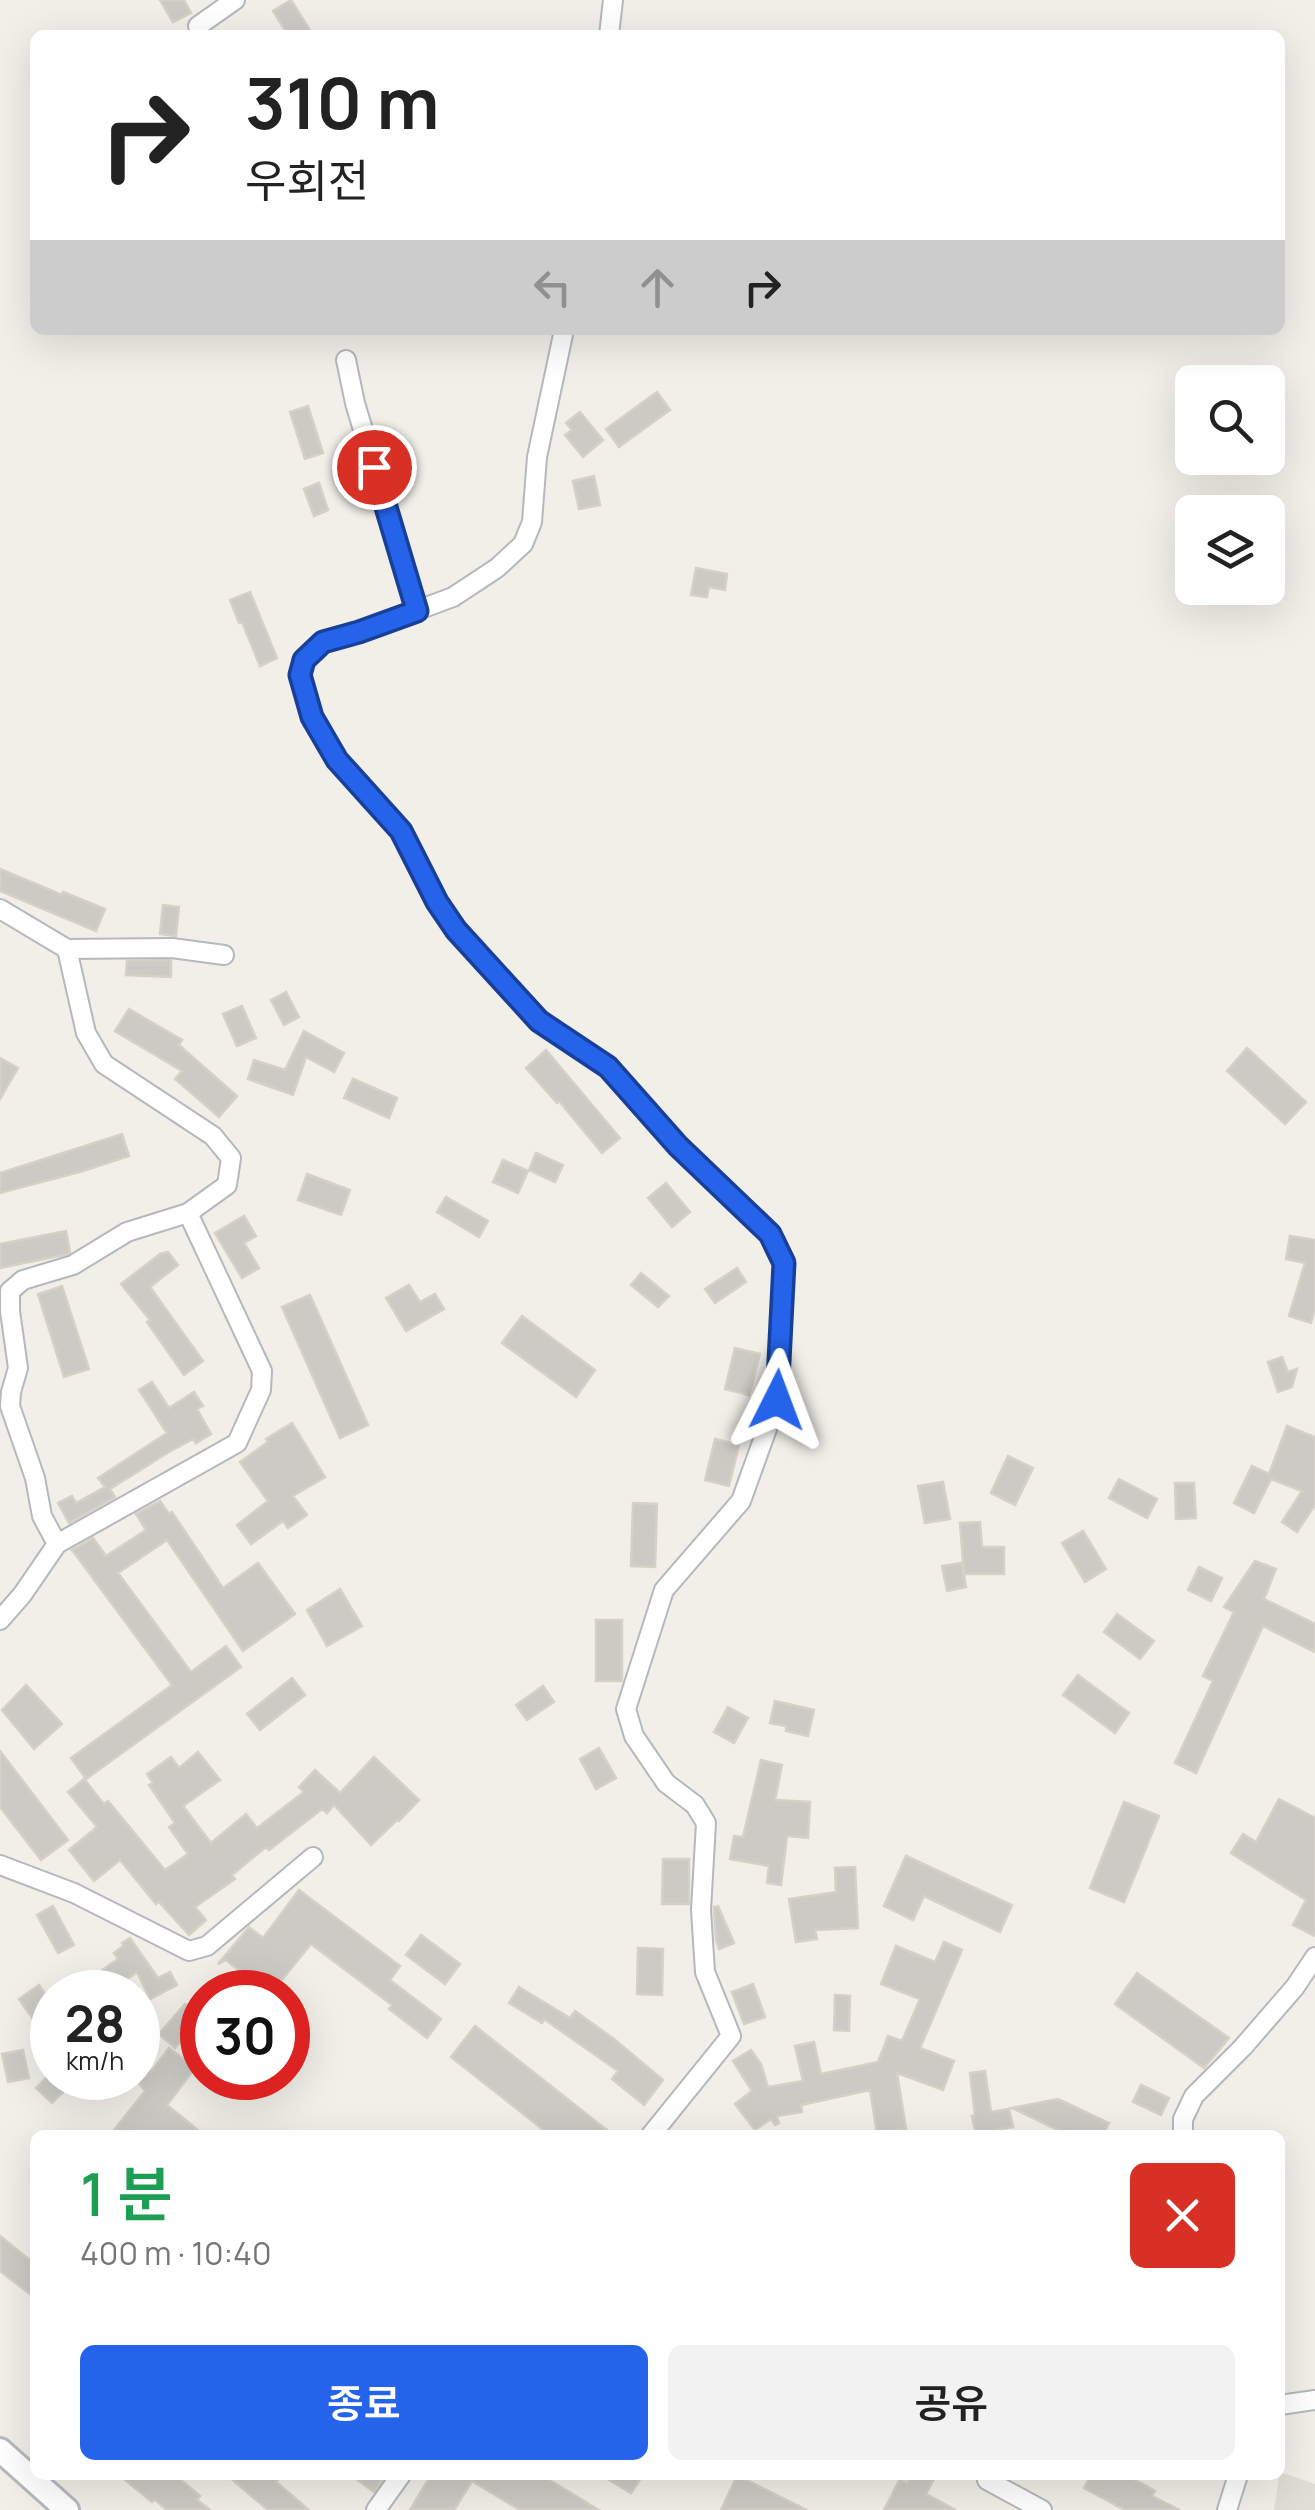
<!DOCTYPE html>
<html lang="ko">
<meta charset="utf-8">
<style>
body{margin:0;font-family:Manrope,"Noto Sans KR",sans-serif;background:#f2f2f2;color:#222;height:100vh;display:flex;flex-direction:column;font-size:38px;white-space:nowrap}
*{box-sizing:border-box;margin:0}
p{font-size:32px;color:#767676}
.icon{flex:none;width:55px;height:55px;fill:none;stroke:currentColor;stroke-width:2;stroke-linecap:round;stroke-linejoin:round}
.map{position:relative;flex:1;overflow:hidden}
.side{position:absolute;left:30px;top:2130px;width:1255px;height:350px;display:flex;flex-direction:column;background:#fff;border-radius:15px;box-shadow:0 10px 40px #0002}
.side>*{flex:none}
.guide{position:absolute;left:30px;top:30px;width:1255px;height:305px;border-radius:15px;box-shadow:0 10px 40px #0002;background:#fff;color:#222;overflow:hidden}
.tools{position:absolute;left:1175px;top:365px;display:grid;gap:20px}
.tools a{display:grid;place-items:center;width:110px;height:110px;border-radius:15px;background:#fff;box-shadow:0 10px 40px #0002;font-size:50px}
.speed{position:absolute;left:30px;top:1970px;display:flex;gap:20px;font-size:50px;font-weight:700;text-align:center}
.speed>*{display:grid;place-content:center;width:130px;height:130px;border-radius:50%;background:#fff;box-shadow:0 10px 40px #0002;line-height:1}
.speed small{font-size:25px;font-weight:400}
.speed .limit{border:15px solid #d22;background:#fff;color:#111}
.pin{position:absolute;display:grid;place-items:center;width:85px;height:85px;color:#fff;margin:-42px;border:5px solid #fff;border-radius:50%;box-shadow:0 2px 10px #0007}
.me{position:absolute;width:110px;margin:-55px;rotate:3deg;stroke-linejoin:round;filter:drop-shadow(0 0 8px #0008)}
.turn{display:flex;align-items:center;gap:35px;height:210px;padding:0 50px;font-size:45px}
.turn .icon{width:130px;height:130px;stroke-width:2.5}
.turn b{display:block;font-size:70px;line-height:85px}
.lanes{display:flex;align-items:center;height:95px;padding:0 50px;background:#0003;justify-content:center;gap:50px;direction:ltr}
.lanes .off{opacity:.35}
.round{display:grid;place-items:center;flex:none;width:105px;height:105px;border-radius:15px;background:#f2f2f2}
.summary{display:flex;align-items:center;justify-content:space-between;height:170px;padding:0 50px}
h1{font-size:60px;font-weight:600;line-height:75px;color:#1e9e55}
.button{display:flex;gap:20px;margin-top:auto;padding:20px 50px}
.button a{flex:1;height:115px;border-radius:15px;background:#2563eb;color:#fff;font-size:40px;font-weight:600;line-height:115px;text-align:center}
.button a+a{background:#f2f2f2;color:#222}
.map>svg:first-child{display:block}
.education{fill:#e1ded6}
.building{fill:#cccac5;stroke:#d6d1c6;stroke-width:2.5}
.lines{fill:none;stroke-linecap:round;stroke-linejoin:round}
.minor-casing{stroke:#b5b8bc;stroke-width:22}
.secondary-casing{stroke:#b6babf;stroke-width:28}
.minor{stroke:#fff;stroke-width:18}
.secondary{stroke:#fff;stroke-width:22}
.route-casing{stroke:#184099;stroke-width:25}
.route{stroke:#2563eb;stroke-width:18}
</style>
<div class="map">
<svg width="1315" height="2510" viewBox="0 0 1315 2510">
<rect width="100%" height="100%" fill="#f1efe8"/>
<path class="education" d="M1280 2472 1315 2484V2510H1274Z"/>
<path class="building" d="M160 0H184L191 13 173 22Z
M291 0 313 35H288L273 11Z
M657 392 670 410 619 447 606 429Z
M308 406 323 453 305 459 290 412Z
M580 412 603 440 583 457 565 435 572 430 566 423Z
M594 476 600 505 579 509 573 481Z
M319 483 328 510 314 516 304 489Z
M696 568 727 574 725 590 709 587 707 597 691 595Z
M250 592 277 658 260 666 242 622 239 623 230 600Z
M0 869 62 895 63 892 105 909 96 931 0 891Z
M163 905 179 907 176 936 160 934Z
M171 960V977L126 975 127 961Z
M286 992 299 1017 284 1025 271 1000Z
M242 1006 256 1038 237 1046 223 1014Z
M129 1009 182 1040 179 1045 237 1096 219 1117 175 1079 182 1071 115 1031Z
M304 1031 344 1053 334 1072 306 1057 293 1095 248 1079 254 1060 285 1070Z
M1247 1048 1306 1102 1285 1124 1227 1071Z
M546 1050 620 1138 602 1153 559 1101 557 1103 526 1068Z
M0 1058 18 1068 0 1099Z
M353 1079 397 1098 389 1118 344 1098Z
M122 1134 129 1156 83 1171 0 1193V1173Z
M536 1153 563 1165 555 1182 529 1170Z
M503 1160 528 1171 518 1193 493 1182Z
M307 1174 350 1190 341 1215 298 1200Z
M666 1183 690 1212 672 1227 648 1198Z
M446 1197 488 1221 479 1237 437 1212Z
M244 1216 256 1236 244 1243 259 1268 242 1278 215 1233Z
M66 1231 70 1252 68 1254 0 1268V1244Z
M1290 1236 1315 1240V1308L1311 1323 1289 1316 1305 1263 1286 1259Z
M168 1252 178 1265 150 1287 203 1361 184 1375 147 1322 150 1320 121 1284 160 1254Z
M737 1268 746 1282 715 1303 705 1289Z
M641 1273 669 1296 658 1307 631 1285Z
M409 1285 420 1302 435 1294 444 1309 406 1331 386 1298Z
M62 1286 89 1369 64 1377 38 1294Z
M310 1295 368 1425 340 1438 282 1307Z
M522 1316 595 1370 576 1397 502 1343Z
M735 1348 760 1354 749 1395 725 1389Z
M1282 1357 1288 1372 1297 1369 1292 1387 1278 1392 1268 1362Z
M152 1382 169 1408 194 1392 203 1406 197 1409 211 1434 196 1443 193 1439 169 1452 110 1489 115 1497 69 1523 58 1503 72 1496 76 1503 105 1487 98 1478 167 1433 139 1390Z
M292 1423 325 1477 293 1496 307 1515 288 1528 283 1521 251 1544 237 1525 268 1501 240 1462 268 1442 266 1439Z
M1287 1426 1315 1437V1505L1297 1532 1282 1522 1302 1491 1271 1479 1254 1513 1234 1503 1252 1466 1269 1474Z
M715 1439 739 1445 729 1486 705 1480Z
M1008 1456 1033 1468 1015 1505 991 1493Z
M1119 1479 1157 1499 1147 1518 1109 1498Z
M943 1482 950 1519 925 1523 918 1486Z
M1175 1483H1194L1196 1518 1176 1519Z
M160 1501 169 1514 172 1512 223 1588 258 1563 295 1614 243 1651 167 1540 118 1573 191 1672 226 1646 241 1667 86 1779 71 1758 172 1685 72 1550 93 1538 106 1556 146 1530 136 1514Z
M633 1503 657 1504 655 1567 631 1566Z
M980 1522 982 1547H1004V1574H964L960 1523Z
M1083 1531 1106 1569 1085 1582 1062 1543Z
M1255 1561 1276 1569 1264 1599 1315 1624V1652L1263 1626 1196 1773 1175 1763 1213 1681 1203 1676 1234 1612 1224 1607Z
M962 1563 966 1587 947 1591 942 1566Z
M1199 1567 1222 1578 1211 1601 1188 1590Z
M340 1589 362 1626 327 1646 307 1610Z
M1117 1614 1154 1641 1140 1659 1104 1632Z
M596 1620H622V1681H596Z
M1078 1675 1129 1713 1115 1733 1063 1695Z
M292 1678 305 1695 260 1730 247 1714Z
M26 1685 62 1724 34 1749 2 1710Z
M543 1686 554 1702 527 1720 516 1705Z
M775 1701 814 1710 808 1736 786 1731V1726L770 1723Z
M728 1707 748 1718 734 1743 714 1732Z
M599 1748 616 1778 596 1789 580 1759Z
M0 1751 68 1840 41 1860 0 1807Z
M198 1752 220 1780 183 1806 211 1843 246 1814 257 1828 304 1792 299 1787 315 1770 340 1793 374 1757 419 1800 399 1821 397 1820 371 1845 334 1805 327 1813 322 1809 269 1850 266 1847 232 1875 235 1879 195 1907 206 1920 189 1935 159 1902 156 1904 120 1860 94 1881 69 1850 97 1827 68 1792 84 1779 104 1804 108 1801 165 1870 188 1854 169 1827 175 1823 149 1785 153 1783 147 1774 171 1757 179 1768Z
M761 1760 782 1765 775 1800 810 1802 808 1838 787 1836 781 1885 767 1883 769 1866 730 1859 734 1836 743 1837Z
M1279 1799 1315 1818V1936L1293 1925 1306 1900 1231 1853 1243 1834 1256 1842Z
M1124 1802 1159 1816 1124 1902 1090 1888Z
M906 1856 1012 1905 1000 1932 924 1896 913 1920 884 1906Z
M663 1859H689V1904H662Z
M855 1867 858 1928 815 1930 817 1939 796 1942 789 1899 836 1892 835 1868Z
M299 1890 400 1966 390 1980 441 2019 427 2038 389 2009 392 2005 311 1944 272 1992H266L226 1960 218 1964 249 1927 263 1938Z
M53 1906 74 1945 58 1953 37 1915Z
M718 1906 734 1943 719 1949 716 1940 714 1910V1907Z
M421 1935 460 1964 445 1984 406 1955Z
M130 1938 158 1978 170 1972 177 1985 150 1999 137 1972 109 1992 100 1984 94 1976 118 1959 114 1953 123 1946 122 1943Z
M944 1942 962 1950 920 2048 954 2061 943 2090 897 2073 906 2129 877 2133 870 2090 801 2105 802 2112 777 2116 779 2123 775 2125 771 2119 755 2130 735 2104 752 2091 733 2061 751 2050 761 2064 768 2087 803 2081 795 2046 814 2042 821 2074 878 2062 888 2036 902 2041 920 1999 881 1984 896 1946 935 1962Z
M638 1948 663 1949 662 1995 637 1994Z
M1137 1973 1229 2038 1204 2068 1115 2004Z
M753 1984 765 2017 744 2024 732 1992Z
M39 1985 52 2004V2013L37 2025 19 1999Z
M519 1987 570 2018 575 2011 614 2039 663 2080 644 2105 612 2079 618 2071 544 2019 542 2023 509 2003Z
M835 1995 850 1996 849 2031 834 2030Z
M185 2004 201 2017 175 2048 159 2034Z
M475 2026 594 2120 613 2135H550L451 2057Z
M169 2048 195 2068 167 2105 204 2135H110L145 2091 138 2082V2056L151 2072Z
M23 2050 29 2078 8 2082 2 2054Z
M985 2071 991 2112 1009 2109 1013 2127 996 2130 997 2135H976L972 2116H975L970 2073Z
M46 2078H77L52 2103 36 2088Z
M1141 2085 1169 2098 1161 2115 1133 2102Z
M1058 2099 1109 2123 1103 2135H1068L1012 2108Z
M0 2236 35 2264V2298L0 2271Z
M119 2475H175L200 2496 197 2500 210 2510H167L154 2499 152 2502Z
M227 2475H282L276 2482 309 2510H268Z
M351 2475H386L374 2492Z
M431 2475H541L599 2510H520L472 2481 454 2510H410Z
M601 2475H643L631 2493Z
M911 2475H936L926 2494 956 2510H884L900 2479 907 2483Z
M1091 2475H1126L1155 2491 1152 2496 1180 2510H1125L1084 2488Z
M737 2476 748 2481 807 2510H721Z"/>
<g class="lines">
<defs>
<path id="minor" d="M198 26 235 0
M609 35 613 0
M564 330 537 457 532 522 523 544 497 568 453 597 359 632 323 642 304 659 300 675 312 717 337 760 401 831 437 902 456 930 539 1021 607 1067 678 1146 770 1234 784 1263 777 1401 741 1501 664 1590 626 1709 634 1736 666 1783 695 1805 706 1823 701 1910 705 1972 731 2036 651 2135
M346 360 355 403 417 611
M0 909 67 949 172 948 224 955
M57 1544 42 1516 35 1478 10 1406 11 1392 18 1368 10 1311V1291L23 1280 73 1265 127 1232 188 1213 227 1185 231 1158 213 1136 104 1064 86 1033 67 949
M0 1620 22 1595 57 1544 237 1443 261 1390 262 1371 188 1213
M0 1865 74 1893 189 1951 207 1946 313 1857
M1183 2135V2119L1194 2096 1243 2047 1295 1987 1315 1957
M1280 2405 1315 2400
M987 2480 1042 2510
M376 2510 401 2475
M1227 2510 1238 2475"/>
<path id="secondary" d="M0 2450 67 2510"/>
</defs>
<use href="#minor" class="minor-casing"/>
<use href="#secondary" class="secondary-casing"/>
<use href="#minor" class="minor"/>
<use href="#secondary" class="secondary"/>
</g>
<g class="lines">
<defs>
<path id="route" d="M374 467 417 611 359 632 323 642 304 660 300 675 312 717 337 760 401 831 437 902 456 930 539 1021 608 1067 678 1146 770 1234 784 1263 777 1400"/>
</defs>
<use href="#route" class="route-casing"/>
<use href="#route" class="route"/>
</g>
</svg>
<div class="tools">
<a><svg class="icon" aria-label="search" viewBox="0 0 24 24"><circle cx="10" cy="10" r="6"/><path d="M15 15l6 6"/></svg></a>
<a><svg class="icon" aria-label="layers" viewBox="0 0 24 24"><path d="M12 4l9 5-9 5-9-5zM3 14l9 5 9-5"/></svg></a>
</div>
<div class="speed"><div>28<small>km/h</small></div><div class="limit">30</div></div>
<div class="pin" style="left:374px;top:467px;background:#d93025"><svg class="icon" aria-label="arrive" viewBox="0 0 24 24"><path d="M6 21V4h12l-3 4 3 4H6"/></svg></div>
<svg class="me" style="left:777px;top:1400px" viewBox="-20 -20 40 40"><path d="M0-17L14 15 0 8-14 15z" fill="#2563eb" stroke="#fff" stroke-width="4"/></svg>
<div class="guide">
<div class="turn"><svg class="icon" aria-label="right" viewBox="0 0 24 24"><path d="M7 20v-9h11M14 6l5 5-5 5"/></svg><div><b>310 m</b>우회전</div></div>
<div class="lanes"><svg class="icon off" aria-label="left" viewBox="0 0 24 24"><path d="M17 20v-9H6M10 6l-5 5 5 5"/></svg><svg class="icon off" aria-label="ahead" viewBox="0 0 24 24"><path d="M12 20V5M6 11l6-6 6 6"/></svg><svg class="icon" aria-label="right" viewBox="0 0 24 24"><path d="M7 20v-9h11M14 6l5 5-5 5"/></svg></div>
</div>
<section class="side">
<div class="summary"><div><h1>1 분</h1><p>400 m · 10:40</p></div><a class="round" style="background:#d93025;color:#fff"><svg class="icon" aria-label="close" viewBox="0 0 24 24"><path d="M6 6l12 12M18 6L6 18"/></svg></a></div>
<div class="button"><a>종료</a><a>공유</a></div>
</section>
</div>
